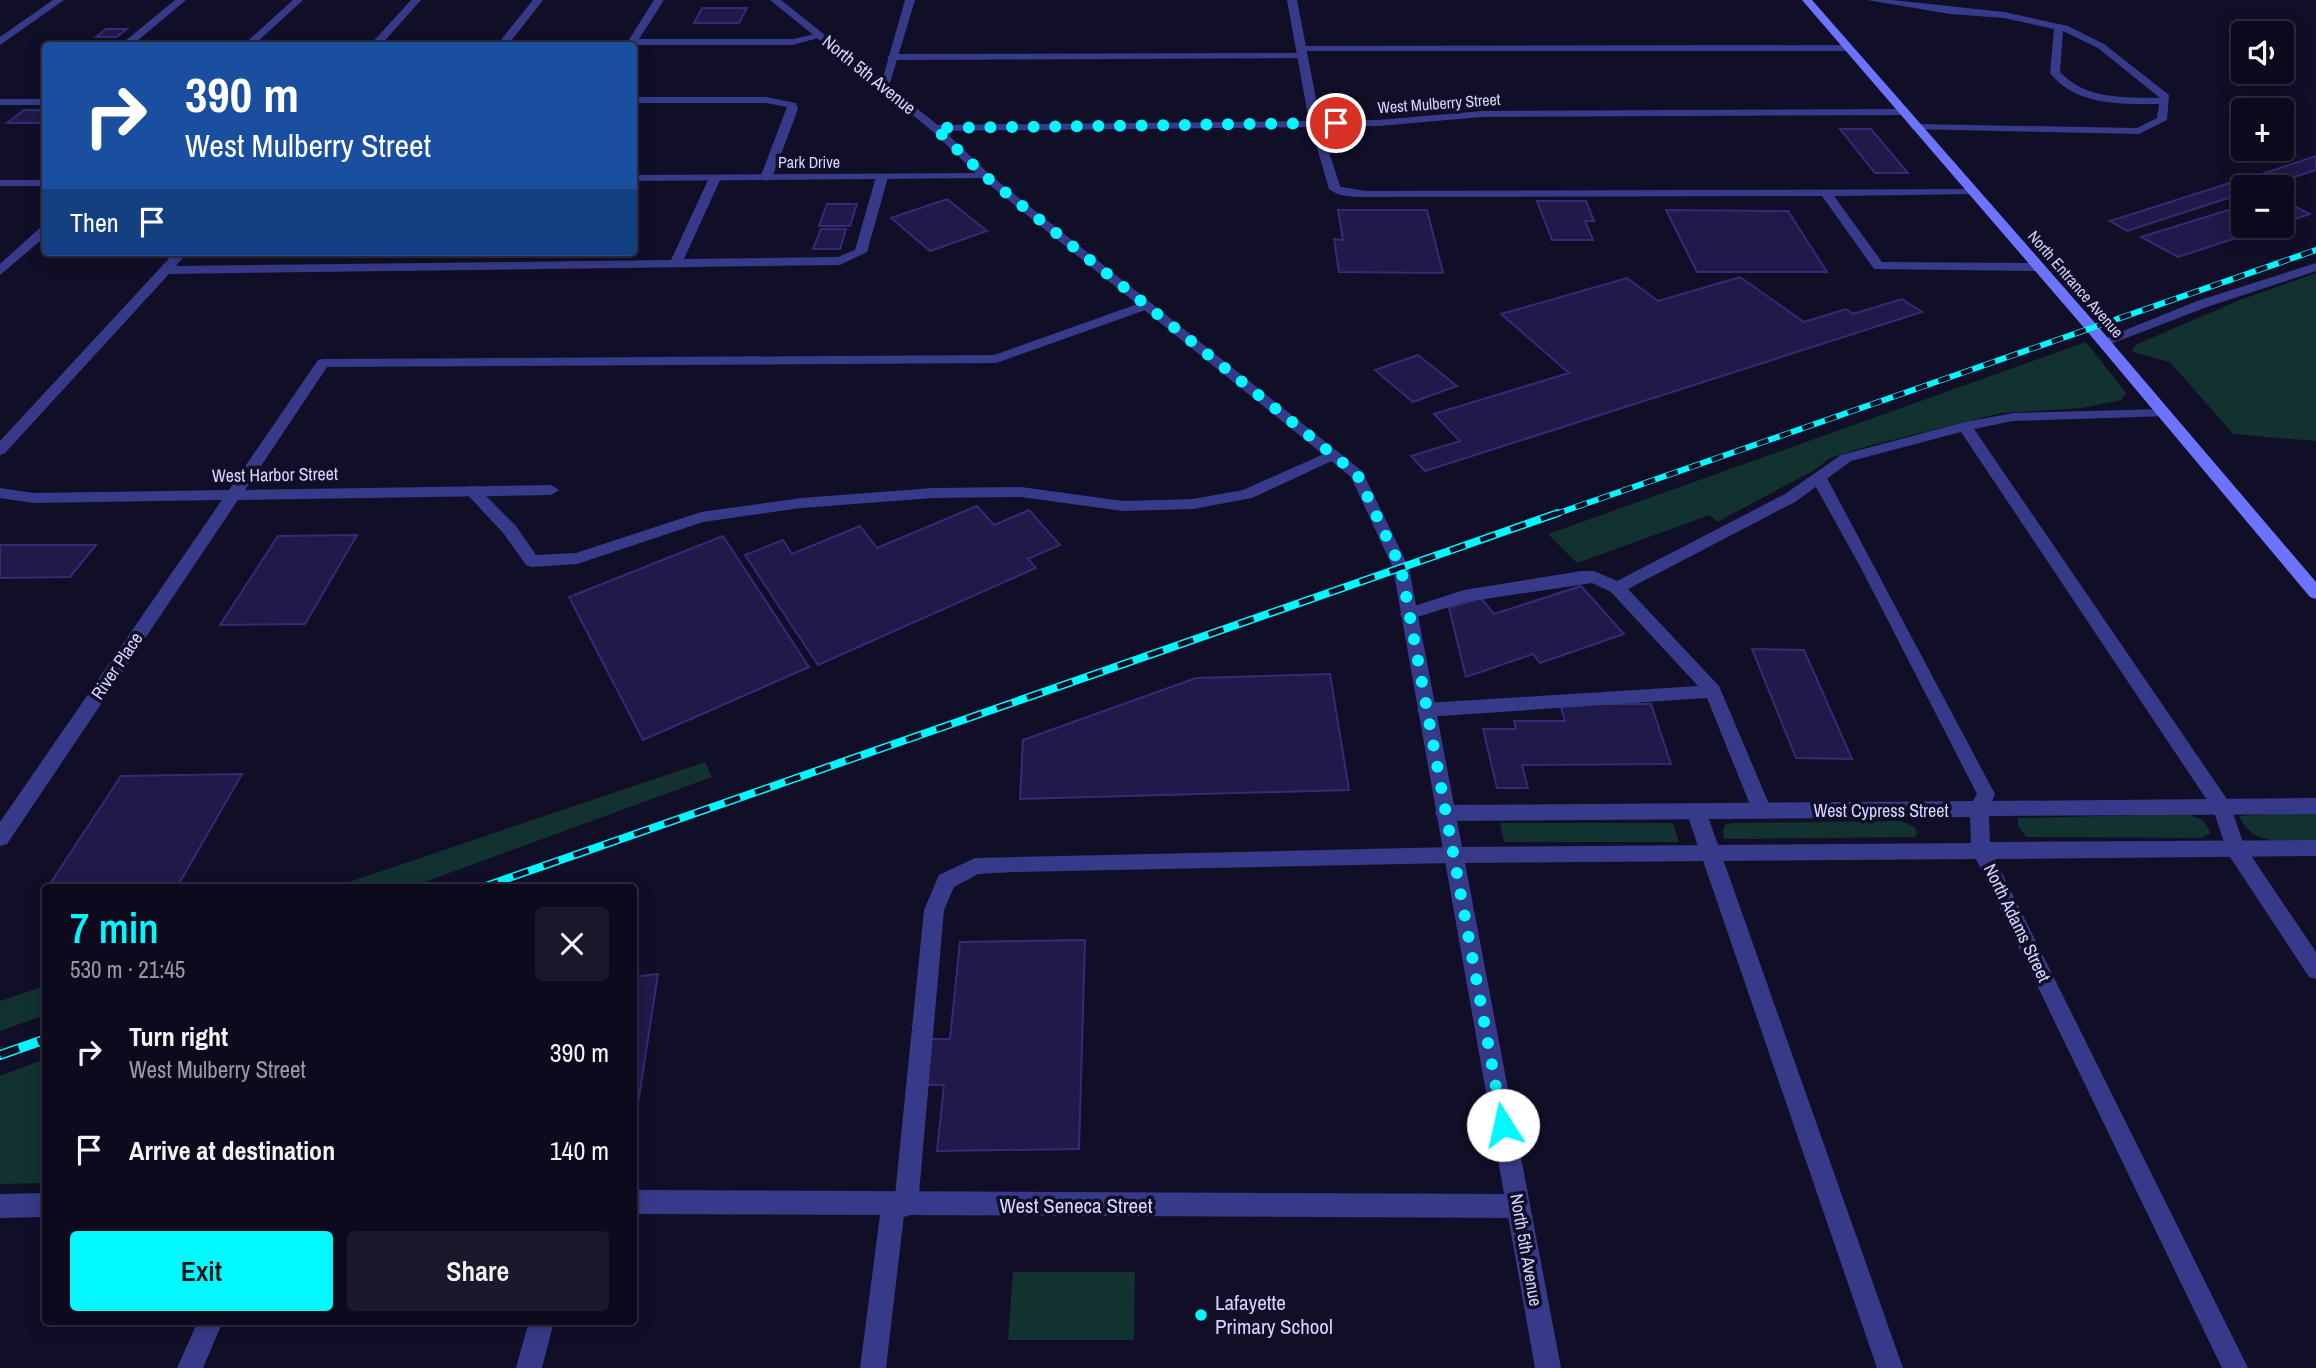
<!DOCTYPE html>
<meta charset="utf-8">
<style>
body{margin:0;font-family:"Archivo Narrow",sans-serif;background:#1b182b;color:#f1f3f6;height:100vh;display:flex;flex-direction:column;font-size:26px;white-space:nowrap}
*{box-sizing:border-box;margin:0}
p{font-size:23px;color:#9a9aa4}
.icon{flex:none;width:38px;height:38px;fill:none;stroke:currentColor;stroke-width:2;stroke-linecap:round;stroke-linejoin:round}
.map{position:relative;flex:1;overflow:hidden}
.side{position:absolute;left:42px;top:884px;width:595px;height:441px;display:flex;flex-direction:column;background:#0d0a1e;border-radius:7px;box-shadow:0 4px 18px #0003,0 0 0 2px #2d2b3c}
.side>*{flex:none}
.guide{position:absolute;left:42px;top:42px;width:595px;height:214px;border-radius:7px;box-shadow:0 4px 18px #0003,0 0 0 2px #2d2b3c;background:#1a4fa0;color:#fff;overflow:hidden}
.buttons{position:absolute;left:2231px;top:21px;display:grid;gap:14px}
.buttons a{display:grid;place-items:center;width:63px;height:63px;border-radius:7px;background:#0d0a1e;box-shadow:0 4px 18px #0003,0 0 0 2px #2d2b3c;font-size:35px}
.pin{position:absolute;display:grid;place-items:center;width:60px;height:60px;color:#fff;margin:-30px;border:4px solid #fff;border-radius:50%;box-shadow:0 2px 7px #0007}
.me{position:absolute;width:77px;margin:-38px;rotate:350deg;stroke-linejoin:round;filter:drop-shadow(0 0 5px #0008)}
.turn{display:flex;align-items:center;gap:24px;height:147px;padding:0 28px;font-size:32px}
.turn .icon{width:91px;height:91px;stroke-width:2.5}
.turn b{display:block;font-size:49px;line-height:60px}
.then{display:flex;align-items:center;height:66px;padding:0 28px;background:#0003;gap:14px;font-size:26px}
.round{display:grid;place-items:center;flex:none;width:74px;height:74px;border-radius:7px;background:#1b182b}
.summary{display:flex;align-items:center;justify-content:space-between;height:119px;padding:0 28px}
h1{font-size:42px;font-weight:600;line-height:52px;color:#01f8ff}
.primary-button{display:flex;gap:14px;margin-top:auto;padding:14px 28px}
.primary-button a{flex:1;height:80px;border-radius:7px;background:#01f8ff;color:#111;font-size:28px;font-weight:600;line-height:80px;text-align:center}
.primary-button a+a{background:#1b182b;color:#f1f3f6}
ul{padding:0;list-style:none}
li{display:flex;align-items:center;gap:21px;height:98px;padding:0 28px}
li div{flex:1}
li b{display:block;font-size:26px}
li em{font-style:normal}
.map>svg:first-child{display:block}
.green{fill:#11322f}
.building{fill:#201a4a;stroke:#342b77;stroke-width:2}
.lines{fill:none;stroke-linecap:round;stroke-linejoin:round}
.service{fill:#373a89;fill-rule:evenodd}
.minor{fill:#373a89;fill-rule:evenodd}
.tertiary{fill:#373a89;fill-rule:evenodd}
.secondary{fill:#6c73ff;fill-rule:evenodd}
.rail-far2-casing{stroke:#01f8ff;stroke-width:6}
.rail-far1-casing{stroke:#01f8ff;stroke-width:8}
.rail-casing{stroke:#01f8ff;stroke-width:10}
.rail-far2{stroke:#110e28;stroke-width:4.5;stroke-dasharray:12;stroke-linecap:butt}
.rail-far1{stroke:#110e28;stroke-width:5;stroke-dasharray:16;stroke-linecap:butt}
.rail{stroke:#110e28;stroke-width:7;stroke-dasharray:20;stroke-linecap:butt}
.route{stroke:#01f8ff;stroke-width:12;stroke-dasharray:0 21.6}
.poi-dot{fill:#01f8ff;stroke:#110e28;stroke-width:2.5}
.labels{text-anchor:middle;stroke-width:7;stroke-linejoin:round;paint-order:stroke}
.far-street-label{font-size:16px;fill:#d7d5ff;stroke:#110e28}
.street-label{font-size:18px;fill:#d7d5ff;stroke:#110e28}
.near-street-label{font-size:21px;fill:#d7d5ff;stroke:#110e28}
.near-poi-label{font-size:21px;fill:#d7d5ff;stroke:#110e28;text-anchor:start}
</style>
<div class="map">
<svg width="2316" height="1368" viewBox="0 0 2316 1368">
<rect width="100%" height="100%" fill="#110e28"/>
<path class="green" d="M2316 273V441L2233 434 2170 362 2132 352 2135 345 2240 300Z
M2086 342 2126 393 2121 400 2082 408 2001 413 1868 446 1830 458 1813 471 1717 522 1710 515 1577 563 1548 534Z
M705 762 712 777 411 887H334Z
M2316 811V840C2287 840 2253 848 2239 816Z
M2187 814 2203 820 2211 833 2201 838 2026 837 2018 826V818Z
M1900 821 1915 827 1917 834 1915 837 1724 839 1723 832 1725 825 1733 823Z
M1500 823H1673L1679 842H1504Z
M45 986V1015L0 1031V1001Z
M45 1059V1183L0 1184V1076Z
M1013 1272H1135L1134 1340H1008Z"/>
<path class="building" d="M702 8H747L739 23H694Z
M106 29H127L116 37H96Z
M24 110H46V120L42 123H7Z
M1840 129H1871L1908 173H1875Z
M2316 156V170L2273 184 2256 176Z
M2239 180 2253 187H2244V193L2127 231 2110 221Z
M947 199 987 231 930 251 891 218Z
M2282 200 2310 214 2282 223Z
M1537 201H1586L1594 221H1585L1593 240H1552Z
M827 204H857L850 226H819Z
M2244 205V226H2273L2178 257 2141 237Z
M1338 210H1427L1443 273 1339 272 1334 239 1343 240Z
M1666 210 1788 211 1827 272H1697Z
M821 229H846L840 249H813Z
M1740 277 1804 322 1846 309 1853 314 1902 299 1922 312 1425 471 1411 456 1460 441 1434 414 1569 373 1501 314 1627 278 1658 301Z
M1418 355 1457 386 1413 402 1375 370Z
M977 506 994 525 1029 510 1060 545 1028 559 1036 568 818 665 745 555 783 540 792 554 860 526 877 548Z
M357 535 305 624 220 625 278 536Z
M723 536 809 667 643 740 569 597Z
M0 545H96L70 577 0 578Z
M1581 586 1624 634 1540 663 1533 654 1466 677 1449 608 1481 598 1494 614Z
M1752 649 1804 650 1852 759 1796 758Z
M1330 674 1349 790 1020 799 1023 740 1196 678Z
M1560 704H1651L1671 764 1522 765 1528 788H1497L1483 729H1516L1514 721H1565Z
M242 774 177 887H48L121 776Z
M1085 940 1079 1149 937 1151 944 1085H923L928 1039H950L960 942Z
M658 974 635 1123 634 1124V977Z"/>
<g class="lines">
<path class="service" d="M175 0H186L131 46H119Z
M411 0H421L380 46H369Z
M654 0H664L639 39H793L820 33 825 36 793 45H636L634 48V46H625Z
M1867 0H1892L2004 12 2068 26 2104 44 2169 95 2167 120 2139 134 1912 129 1911 127 1916 124 2137 128 2157 118 2159 104C2120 104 2076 106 2050 73L2054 29 2004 18 1950 14ZM2063 31 2098 48 2160 98C2124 97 2086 100 2060 72Z
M1301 46 1848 45 1853 48 1848 51H1297V47Z
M1306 53V57L1302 58 892 60 887 57 892 54Z
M634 97H766L796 103 798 109 772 178 766 181 760 178 787 107 766 103H634Z
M0 99H46V105H0Z
M882 174 888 177 867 252 840 265 169 274 5 453 0 455V441L175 252H188L176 266 671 260 709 178 715 175 721 178 684 259 838 257 855 250 876 177Z
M1335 186 1366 191 1973 189 1979 192 1977 194 1834 196 1882 262 2038 263 2044 267 2038 271 1874 269 1822 196 1366 197C1353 197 1339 197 1329 189Z
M2164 409 2171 413 2169 416 2013 421 1974 429 2229 802 2244 845 2316 952V979L2309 977 2228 854 2213 809 1961 432 1851 461 1795 502 1628 589 1719 686 1772 811 1769 817 1762 819 1755 817 1707 698 1426 717 1420 715 1417 710 1420 705 1426 703 1698 686 1611 592 1592 583 1465 602 1408 620 1402 618 1400 614 1402 610 1464 590 1581 571H1594L1617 581 1785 494 1841 455 1965 422 2013 413Z
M1333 450 1340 455 1338 458 1252 498 1193 509 1123 511 1021 497 933 498 801 508 703 522 577 564 532 567 526 565 504 534 464 491 472 486 477 487 516 526 536 555 576 553 701 512 801 498 933 488 1021 487 1123 501 1193 499 1243 490Z
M1696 803 1703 805 1706 811 1903 1368H1877L1686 811 1689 805Z
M1453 847 1460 849 1463 855 1460 861 1453 863 1013 872 978 874 954 887 944 910 918 1205 914 1213 906 1217 898 1213 894 1205 924 910 939 875 975 858Z
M529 1321H554L542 1368H516Z"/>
<path class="minor" d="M53 0H64L0 45V37Z
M293 0H303L253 46H242Z
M533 0H543L507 46H496Z
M905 0H915L889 86 880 88Z
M1287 0H1297L1320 120H1378L1482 111 1904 109 1909 112 1904 115 1482 117 1378 126 1321 127 1341 189 1335 192 1329 189 1311 127 935 131 930 128 935 125 1309 121Z
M985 173 991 176 989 178 634 181V175Z
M0 180H46V186H0Z
M42 226H46V236L0 275V264Z
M2316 263V271L2207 307 2108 345 2103 346 2096 342 2197 301Z
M1146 301 1152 305 1151 308 996 363 327 367 245 490 551 485 559 490 551 495 238 500 7 844 0 846V822L222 500 33 503 0 498V488L33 493 229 490 318 360 323 359 994 355Z
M1819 473 1827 478 1995 794 1992 801 2316 798V814L1989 816 1990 842 2316 840V856L1995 859 2248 1368H2222L1976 859 1453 863 1446 861 1443 855 1446 849 1453 847 1971 843 1970 817 1445 821 1438 819 1435 813 1438 807 1445 805 1973 801 1977 794 1862 570 1811 478Z
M634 1190 1518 1194 1526 1198 1530 1206 1526 1214 1518 1218 904 1215 886 1368H860L880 1215 634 1214Z
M46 1193V1217L0 1218V1194Z
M198 1321H223L203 1368H177Z"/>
<path class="tertiary" d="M770 0H781L939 126 989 174 1362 471 1409 568 1561 1368H1535L1393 568 1351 477 981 178 931 130Z"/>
<path class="secondary" d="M1802 0H1812L2096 324 2316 582V599L2310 597 2086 330Z"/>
<defs>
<path id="rail-far2" d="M1553 515 2316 250"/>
<path id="rail-far1" d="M483 887 1558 513"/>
<path id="rail" d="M0 1055 46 1039"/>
</defs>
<use href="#rail-far2" class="rail-far2-casing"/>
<use href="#rail-far1" class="rail-far1-casing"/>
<use href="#rail" class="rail-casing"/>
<use href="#rail-far2" class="rail-far2"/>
<use href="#rail-far1" class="rail-far1"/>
<use href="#rail" class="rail"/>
</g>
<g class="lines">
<path class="route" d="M1336 123 935 128 985 176 1357 474 1401 568 1503 1125"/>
</g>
<circle class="poi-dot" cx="1201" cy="1315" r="7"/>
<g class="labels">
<g class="far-street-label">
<text transform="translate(1439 103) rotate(-4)" y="6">West Mulberry Street</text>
<text x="809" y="168">Park Drive</text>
<text transform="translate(2076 284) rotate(49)" y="6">North Entrance Avenue</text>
</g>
<g class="street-label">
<text transform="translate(869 75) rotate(39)" y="6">North 5th Avenue</text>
<text transform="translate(275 475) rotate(-1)" y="6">West Harbor Street</text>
<text transform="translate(117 666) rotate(-56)" y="6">River Place</text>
<text x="1881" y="817">West Cypress Street</text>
<text transform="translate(2017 923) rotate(64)" y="6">North Adams Street</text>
<text transform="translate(1526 1250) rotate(80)" y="6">North 5th Avenue</text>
</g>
<g class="near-street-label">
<text x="1076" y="1213">West Seneca Street</text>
</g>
<g class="near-poi-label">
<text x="1215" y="1310">Lafayette<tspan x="1215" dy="24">Primary School</tspan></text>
</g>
</g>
</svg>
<div class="buttons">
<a><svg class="icon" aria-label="sound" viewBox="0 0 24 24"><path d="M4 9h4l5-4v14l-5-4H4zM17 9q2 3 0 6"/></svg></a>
<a>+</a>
<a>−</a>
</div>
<div class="pin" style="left:1336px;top:123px;background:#d93025"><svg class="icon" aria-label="arrive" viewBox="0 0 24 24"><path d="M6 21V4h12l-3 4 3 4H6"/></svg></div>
<svg class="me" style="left:1503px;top:1125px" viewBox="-20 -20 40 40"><circle r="19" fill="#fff"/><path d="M0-13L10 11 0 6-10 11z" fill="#01f8ff"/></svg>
<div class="guide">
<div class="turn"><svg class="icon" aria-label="right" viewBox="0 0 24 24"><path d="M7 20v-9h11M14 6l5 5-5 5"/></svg><div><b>390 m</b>West Mulberry Street</div></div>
<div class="then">Then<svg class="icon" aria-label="arrive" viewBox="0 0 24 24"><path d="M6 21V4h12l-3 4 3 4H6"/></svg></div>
</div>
<section class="side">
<div class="summary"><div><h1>7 min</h1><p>530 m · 21:45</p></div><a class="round"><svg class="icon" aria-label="close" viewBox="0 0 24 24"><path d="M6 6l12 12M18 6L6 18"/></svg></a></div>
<ul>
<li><svg class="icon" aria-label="right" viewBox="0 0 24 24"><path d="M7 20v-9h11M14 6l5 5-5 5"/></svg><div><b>Turn right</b><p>West Mulberry Street</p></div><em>390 m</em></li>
<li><svg class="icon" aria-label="arrive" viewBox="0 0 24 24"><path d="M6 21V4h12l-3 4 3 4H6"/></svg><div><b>Arrive at destination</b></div><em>140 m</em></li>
</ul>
<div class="primary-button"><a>Exit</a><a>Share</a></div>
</section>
</div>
